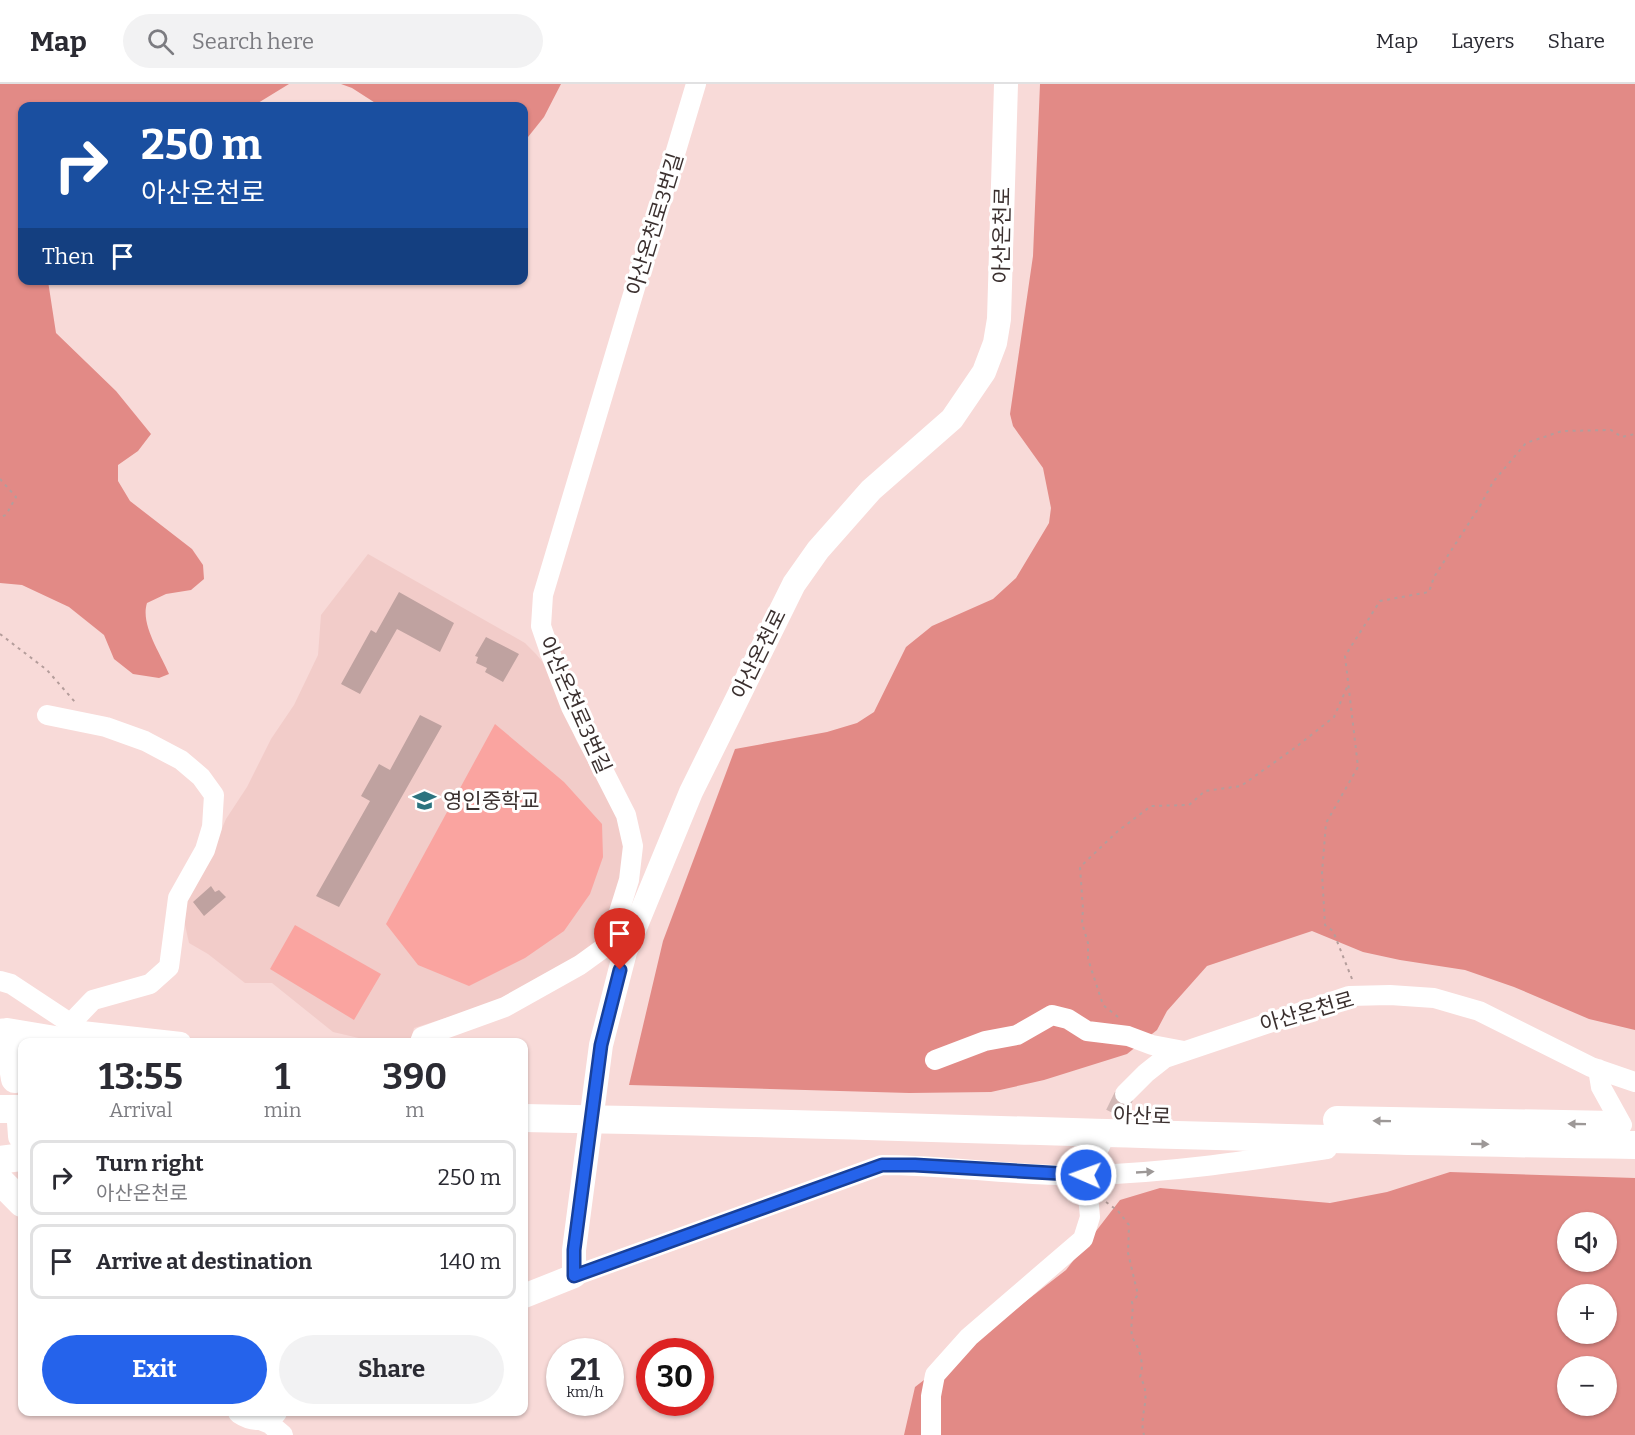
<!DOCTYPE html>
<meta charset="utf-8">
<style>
body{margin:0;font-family:Bitter,"Noto Sans KR",serif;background:#f2f2f3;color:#2b2b33;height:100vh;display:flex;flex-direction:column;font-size:22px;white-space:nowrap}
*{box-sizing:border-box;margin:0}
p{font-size:20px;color:#7c7c81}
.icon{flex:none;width:33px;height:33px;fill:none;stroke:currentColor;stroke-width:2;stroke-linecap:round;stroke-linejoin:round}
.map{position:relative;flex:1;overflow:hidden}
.drawer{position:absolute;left:18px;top:954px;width:510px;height:378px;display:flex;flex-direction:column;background:#fff;border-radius:12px;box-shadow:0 2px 4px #0004}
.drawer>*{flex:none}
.guide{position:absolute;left:18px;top:18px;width:510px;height:183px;border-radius:12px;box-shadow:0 2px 4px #0004;background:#1a4fa0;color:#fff;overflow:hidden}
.controls{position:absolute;left:1557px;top:1128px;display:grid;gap:12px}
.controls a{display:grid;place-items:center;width:60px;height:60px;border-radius:50%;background:#fff;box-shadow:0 2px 4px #0004;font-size:30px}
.speed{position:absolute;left:546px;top:1254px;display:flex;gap:12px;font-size:30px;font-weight:700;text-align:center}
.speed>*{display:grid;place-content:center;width:78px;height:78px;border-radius:50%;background:#fff;box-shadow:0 2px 4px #0004;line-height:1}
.speed small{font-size:15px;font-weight:400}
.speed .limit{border:9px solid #d22;background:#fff;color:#111}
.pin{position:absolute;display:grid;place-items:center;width:51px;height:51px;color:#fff;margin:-62px -26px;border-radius:50% 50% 50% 0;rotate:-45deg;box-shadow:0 0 6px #0007}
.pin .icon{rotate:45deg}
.me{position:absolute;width:66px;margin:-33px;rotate:272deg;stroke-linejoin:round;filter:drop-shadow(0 0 4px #0008)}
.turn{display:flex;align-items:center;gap:21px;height:126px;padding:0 24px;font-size:27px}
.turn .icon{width:78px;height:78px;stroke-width:2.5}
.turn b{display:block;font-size:42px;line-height:51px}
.then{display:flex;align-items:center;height:57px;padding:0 24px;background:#0003;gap:12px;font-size:22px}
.eta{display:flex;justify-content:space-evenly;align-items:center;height:102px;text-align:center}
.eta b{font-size:36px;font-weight:700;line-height:42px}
.action{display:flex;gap:12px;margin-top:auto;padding:12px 24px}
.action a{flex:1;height:69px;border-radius:36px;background:#2563eb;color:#fff;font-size:24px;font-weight:700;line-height:69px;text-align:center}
.action a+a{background:#f2f2f3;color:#2b2b33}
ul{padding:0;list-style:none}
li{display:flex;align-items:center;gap:18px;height:75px;margin:0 12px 9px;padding:0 12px;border:3px solid #e1e1e2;border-radius:12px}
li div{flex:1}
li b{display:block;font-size:22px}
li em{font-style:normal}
header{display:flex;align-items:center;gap:36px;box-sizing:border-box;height:84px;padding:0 30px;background:#fff;border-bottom:2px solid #e1e1e2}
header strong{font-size:28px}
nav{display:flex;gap:33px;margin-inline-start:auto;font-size:21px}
.search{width:420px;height:54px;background:#f2f2f3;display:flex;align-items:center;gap:15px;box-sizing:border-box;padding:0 21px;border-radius:33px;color:#7c7c81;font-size:22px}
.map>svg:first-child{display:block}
.built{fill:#f2ccc9}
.green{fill:#faa4a0}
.forest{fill:#e28a86;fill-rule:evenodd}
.building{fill:#bfa2a0}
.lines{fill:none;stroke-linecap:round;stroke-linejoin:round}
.minor-tunnel{stroke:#d2b8b6;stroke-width:20;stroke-dasharray:20 10;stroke-linecap:butt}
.path{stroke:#b49d9b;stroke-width:2;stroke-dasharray:3 4.5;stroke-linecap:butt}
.minor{stroke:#fff;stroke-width:20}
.major{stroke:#fff;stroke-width:24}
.highway{stroke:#fff;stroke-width:28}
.oneway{fill:#9d9897}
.route-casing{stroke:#184099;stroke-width:15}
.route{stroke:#2563eb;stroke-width:10}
.labels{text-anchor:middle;stroke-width:6;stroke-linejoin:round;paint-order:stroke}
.street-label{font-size:21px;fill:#3b302f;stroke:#fff}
.poi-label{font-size:21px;fill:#3b302f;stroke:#fff;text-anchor:start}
</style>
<header>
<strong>Map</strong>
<div class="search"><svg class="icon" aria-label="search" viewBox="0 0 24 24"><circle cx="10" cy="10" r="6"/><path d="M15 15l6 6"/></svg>Search here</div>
<nav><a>Map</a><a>Layers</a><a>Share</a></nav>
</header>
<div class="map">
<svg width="1635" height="1351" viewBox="0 0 1635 1351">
<rect width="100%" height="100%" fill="#f8dad8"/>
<path class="built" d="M368 470 525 559 536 570 548 585 577 658 620 732 625 759 624 779 605 848 590 865 563 883 487 921 414 944 410 958H376L333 948 272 899H245L208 870 189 859 181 823 205 784 226 735 247 703 271 655 294 621 318 571 321 531Z"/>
<path class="green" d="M495 640 564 698 602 740 603 773 590 810 564 847 525 874 469 902 418 881 386 840Z
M295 841 381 890 354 936 270 885Z"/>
<path class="forest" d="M0 0H289L258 19 257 22H22V196L48 197 56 249 116 307 151 350 138 367 118 381V397L130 417 192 465 203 481 204 495 191 506 166 510 147 519C140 541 161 570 169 590L159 594 133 590 114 575 104 551 69 523 22 501 0 499Z
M341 0H561L544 33 524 58V22H380L352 4Z
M1040 0H1635V946L1589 935 1514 903 1465 886 1400 876 1363 868 1312 847 1207 882 1167 927 1157 946 1127 970 1044 996 991 1008 909 1009 629 1001 663 857 735 665 827 648 857 639 874 628 906 563 932 542 993 515 1016 494 1049 439 1051 424 1043 384 1013 342 1010 330 1033 172Z
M1450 1088 1635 1094V1351H904L915 1303 1066 1186 1120 1116 1160 1104 1330 1119 1387 1108ZM1568 1138H1606V1178H1568ZM1568 1210H1606V1250H1568ZM1568 1282H1606V1322H1568Z"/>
<path class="building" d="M399 508 454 539 440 568 397 545 360 610 341 600 371 546 376 549Z
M486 553 519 570 503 598 485 588 487 584 476 579 478 573 475 572Z
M420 631 442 642 339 823 316 812 370 717 361 712 379 680 390 686Z
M211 802 215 808 219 806 226 813 204 832 193 818Z"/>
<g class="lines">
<path class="minor-tunnel" d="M1102 1057 1125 1010"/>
<path class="path" d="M0 395 16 413 6 431 0 433
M0 550 47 586 75 618
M1352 895 1333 847 1325 841 1322 789 1326 739 1358 683 1345 572 1380 517 1429 508 1434 493 1480 422 1493 398 1526 359 1562 347 1611 346 1622 353 1635 350
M1118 933 1103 921 1088 875V859L1082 839 1083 825 1080 783 1118 747 1151 722 1189 721 1205 707 1241 702 1296 663 1334 633 1348 601
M1106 1118 1118 1127 1129 1141 1128 1169 1138 1211 1132 1218C1134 1229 1130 1241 1132 1252 1132 1254 1135 1258 1136 1260 1141 1270 1144 1283 1140 1293 1153 1314 1138 1330 1144 1351"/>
<path class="minor" d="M47 631 106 643 145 657 181 676 201 693 214 711 212 743 205 766 178 814 169 883 150 900 93 916 71 939 61 957
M0 897 11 900 82 947 181 958
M420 958 422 953 505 923 580 881 609 860 629 796 633 762 626 731 571 623 551 571 541 542 543 511 696 0
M935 976 985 957 1017 951 1052 931 1068 935 1087 947 1128 952 1152 961 1184 967
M1598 985 1601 1003 1622 1041
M1125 1010 1146 989 1165 974 1349 912 1390 911 1434 914 1479 927 1591 983 1635 998
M574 1192 882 1081C951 1081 1019 1093 1087 1091 1168 1089 1247 1077 1327 1065
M255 1334 270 1340 283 1351
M931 1351V1312L935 1291 969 1253 1083 1155 1090 1133 1086 1091 1101 1060"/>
<path class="major" d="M524 1212 574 1192V1166L601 961 625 868 691 708 794 500 818 466 871 406 952 335 984 288 995 259 999 235 1006 0
M240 1328C252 1336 264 1336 275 1328"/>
<path class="highway" d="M7 948 15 995
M0 949 7 948 67 958
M0 1025H22
M524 1034C894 1040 1264 1057 1635 1061
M1337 1036 1615 1041
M21 1038 22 1052
M0 1076 22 1073
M0 1097 22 1119"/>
</g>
<defs><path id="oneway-solid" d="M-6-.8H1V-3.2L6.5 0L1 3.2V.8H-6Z" transform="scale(1.5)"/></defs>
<g class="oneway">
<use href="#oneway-solid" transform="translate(1382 1037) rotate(-179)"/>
<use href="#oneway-solid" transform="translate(1577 1040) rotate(-179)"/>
<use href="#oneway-solid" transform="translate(1480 1060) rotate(1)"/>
<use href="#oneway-solid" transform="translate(1145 1088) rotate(-3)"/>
</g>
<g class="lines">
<defs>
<path id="route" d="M620 886 601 961 574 1166V1192L882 1081H915L1086 1091"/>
</defs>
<use href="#route" class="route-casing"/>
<use href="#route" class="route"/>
</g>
<defs>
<symbol id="school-bare" viewBox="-9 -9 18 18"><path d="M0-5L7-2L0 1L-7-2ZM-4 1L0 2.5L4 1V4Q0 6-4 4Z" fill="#2c737f" stroke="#fff" stroke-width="2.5" paint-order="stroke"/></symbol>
</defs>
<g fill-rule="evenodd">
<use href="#school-bare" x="408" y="700" width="33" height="33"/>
</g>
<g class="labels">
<g class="street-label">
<text transform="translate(655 140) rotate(-73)" y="7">아산온천로3번길</text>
<text transform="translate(1002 151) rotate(-89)" y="7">아산온천로</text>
<text transform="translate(759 570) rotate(-64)" y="7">아산온천로</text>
<text transform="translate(575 621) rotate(66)" y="7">아산온천로3번길</text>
<text transform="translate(1307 928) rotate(-16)" y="7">아산온천로</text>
<text transform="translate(1142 1032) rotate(2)" y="7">아산로</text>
</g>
<g class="poi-label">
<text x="443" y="724">영인중학교</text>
</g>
</g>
</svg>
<div class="controls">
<a><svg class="icon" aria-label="sound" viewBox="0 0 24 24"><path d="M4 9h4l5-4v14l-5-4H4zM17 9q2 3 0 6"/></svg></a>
<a>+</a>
<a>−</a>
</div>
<div class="speed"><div>21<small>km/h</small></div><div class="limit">30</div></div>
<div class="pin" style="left:620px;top:886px;background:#d93025"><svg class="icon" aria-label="arrive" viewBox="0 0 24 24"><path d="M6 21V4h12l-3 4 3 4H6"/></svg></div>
<svg class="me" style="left:1086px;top:1091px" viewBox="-20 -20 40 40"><circle r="17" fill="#2563eb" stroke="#fff" stroke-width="3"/><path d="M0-11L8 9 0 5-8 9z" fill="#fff"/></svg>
<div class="guide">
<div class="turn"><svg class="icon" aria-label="right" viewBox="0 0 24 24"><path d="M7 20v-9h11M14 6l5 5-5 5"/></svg><div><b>250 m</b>아산온천로</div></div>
<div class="then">Then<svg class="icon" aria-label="arrive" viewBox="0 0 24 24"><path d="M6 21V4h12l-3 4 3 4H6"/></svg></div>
</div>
<section class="drawer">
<div class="eta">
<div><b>13:55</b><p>Arrival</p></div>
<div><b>1</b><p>min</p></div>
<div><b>390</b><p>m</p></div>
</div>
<ul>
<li><svg class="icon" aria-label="right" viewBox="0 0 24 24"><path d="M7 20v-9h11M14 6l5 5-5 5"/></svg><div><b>Turn right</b><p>아산온천로</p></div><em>250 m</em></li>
<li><svg class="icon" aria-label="arrive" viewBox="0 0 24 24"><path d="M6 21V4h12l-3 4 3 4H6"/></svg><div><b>Arrive at destination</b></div><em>140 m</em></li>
</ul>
<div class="action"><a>Exit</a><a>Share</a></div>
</section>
</div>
